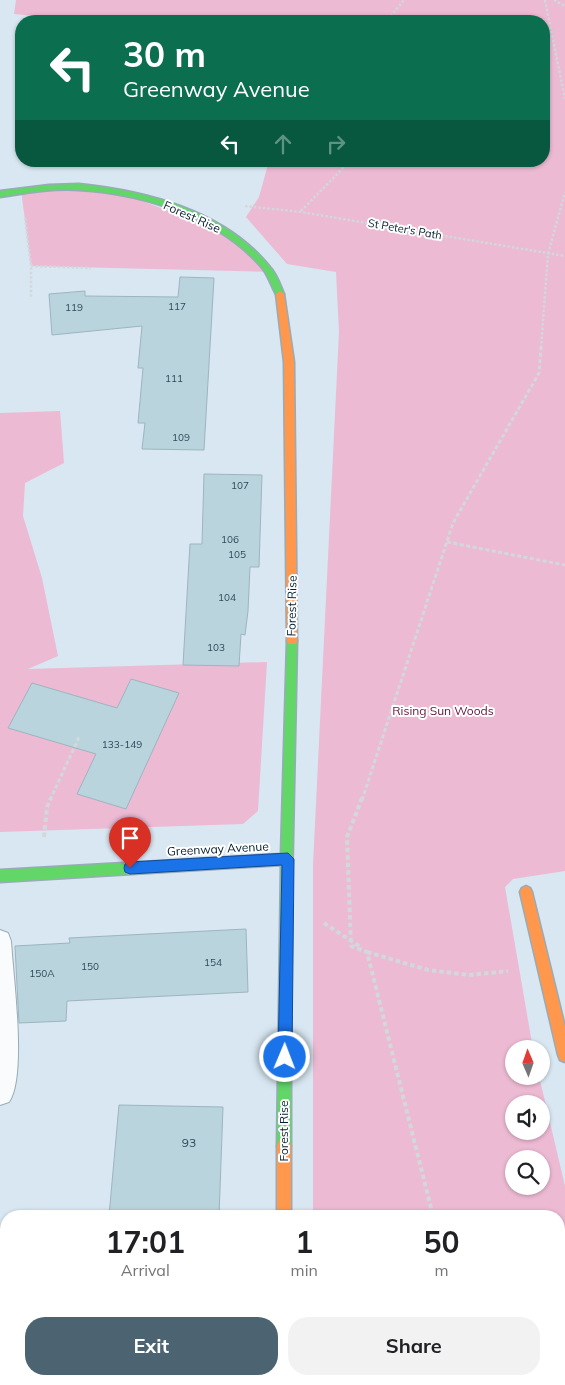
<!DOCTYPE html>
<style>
body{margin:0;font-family:Mulish,sans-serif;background:#f2f2f2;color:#202124;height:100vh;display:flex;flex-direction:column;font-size:19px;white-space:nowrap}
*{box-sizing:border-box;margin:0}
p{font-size:16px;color:#757577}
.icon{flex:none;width:28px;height:28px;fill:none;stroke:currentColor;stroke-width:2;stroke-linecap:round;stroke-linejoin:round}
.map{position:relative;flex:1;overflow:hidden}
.panel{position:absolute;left:0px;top:1210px;width:565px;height:175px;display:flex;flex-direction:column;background:#fff;border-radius:20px 20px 0 0;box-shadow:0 1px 4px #0004}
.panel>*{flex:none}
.banner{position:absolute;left:15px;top:15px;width:535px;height:152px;border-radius:20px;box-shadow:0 1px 4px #0004;background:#0b6e4f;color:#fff;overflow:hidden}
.needle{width:32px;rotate:358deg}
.controls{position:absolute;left:505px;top:1040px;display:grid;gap:10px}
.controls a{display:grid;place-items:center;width:45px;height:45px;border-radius:50%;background:#fff;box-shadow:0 1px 4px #0004;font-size:25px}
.pin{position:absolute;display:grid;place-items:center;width:42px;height:42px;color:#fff;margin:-51px -21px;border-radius:50% 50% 50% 0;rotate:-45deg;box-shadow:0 0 5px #0007}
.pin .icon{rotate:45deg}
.me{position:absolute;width:55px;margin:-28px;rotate:1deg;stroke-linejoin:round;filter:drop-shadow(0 0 4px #0008)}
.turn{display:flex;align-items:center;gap:18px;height:105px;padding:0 25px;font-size:22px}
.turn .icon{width:65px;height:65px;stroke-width:2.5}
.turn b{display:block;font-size:35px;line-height:42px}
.lanes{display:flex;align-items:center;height:48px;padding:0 25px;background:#0003;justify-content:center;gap:25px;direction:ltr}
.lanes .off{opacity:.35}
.eta{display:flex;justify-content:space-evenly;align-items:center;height:85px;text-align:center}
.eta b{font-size:30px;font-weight:700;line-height:35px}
.button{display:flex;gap:10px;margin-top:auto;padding:10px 25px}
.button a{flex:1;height:58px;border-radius:20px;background:#4c6372;color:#fff;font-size:20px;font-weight:700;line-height:58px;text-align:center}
.button a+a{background:#f2f2f2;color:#202124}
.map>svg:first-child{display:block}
.green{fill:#ecbad3;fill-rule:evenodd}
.building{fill:#bad4de;stroke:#9cb5bf}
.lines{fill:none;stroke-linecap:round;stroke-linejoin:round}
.lane-casing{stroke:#97abb8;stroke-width:2}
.street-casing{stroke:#97abb8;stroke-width:2}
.fast-casing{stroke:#97abb8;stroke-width:3}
.slow-casing{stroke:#97abb8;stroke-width:3}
.path-far2{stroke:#d2d8db;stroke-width:2.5;stroke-dasharray:2.5 2;stroke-linecap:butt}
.path-far1{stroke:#d2d8db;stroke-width:3;stroke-dasharray:4 2.5;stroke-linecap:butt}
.path{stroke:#d2d8db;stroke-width:4;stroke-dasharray:4.5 3;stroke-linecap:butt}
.lane{fill:#f9fbfd;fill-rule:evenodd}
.street{fill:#f9fbfd;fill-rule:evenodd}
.fast{fill:#63d668;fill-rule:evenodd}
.slow{fill:#ff974d;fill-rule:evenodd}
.route{fill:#1a73e8;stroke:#114b97}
.labels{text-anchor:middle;stroke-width:4;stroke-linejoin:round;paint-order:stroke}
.number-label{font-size:10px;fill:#2e4a59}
.far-street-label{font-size:11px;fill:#001c2d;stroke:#fff}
.street-label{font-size:12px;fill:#001c2d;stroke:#fff}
.park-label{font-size:12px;fill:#651439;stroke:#fff}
.near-number-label{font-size:12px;fill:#2e4a59}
</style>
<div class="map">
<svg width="565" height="1385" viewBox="0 0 565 1385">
<rect width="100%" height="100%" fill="#d8e7f2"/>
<path class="green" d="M16 0H565V871L513 879 505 887 533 1049H514V1076H539L565 1186V1385H314V1379H559V1216H313V865L339 332 336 272 287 264 246 217 259 197 269 161H544V21H89L14 14ZM514 1104H541V1131H514ZM514 1159H541V1186H514Z
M108 188 237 237 272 272 31 266 21 190Z
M60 411 64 463 25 483 23 516 42 578 58 656 28 669 267 662 258 811 243 824 0 832V413Z"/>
<path class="building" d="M180 277 214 278 204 450 142 449 145 423H138L143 368H138L142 326 52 335 49 294 85 291V296L178 297Z
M204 474 262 475 259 567H250L248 611 245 635 241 634 239 666 183 665 190 544H202Z
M131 679 179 693 126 809 77 794 96 754 8 728 32 683 117 708Z
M246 929 248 992 67 1001 66 1021 19 1023 15 946 70 943 69 938Z
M119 1105 223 1107 219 1216H109Z"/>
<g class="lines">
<defs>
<path id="lane" d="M0 930 8 933 11 941C13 975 27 1077 9 1102L0 1105Z"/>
<path id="street" d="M263 1379H301V1385H263Z"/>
<path id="fast" d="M79 184C147 191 225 211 270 267 277 274 280 285 284 294L283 296H277C272 288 269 277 263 269 220 218 145 194 79 190 53 188 26 193 0 197V191L49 185Z
M292 636 296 638 297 641 291 938V1146L289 1151 284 1153 279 1151 277 1146 281 865 0 882V870L281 854 287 641 288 638Z"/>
<path id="slow" d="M280 291 284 294 294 362 297 641 296 644H288L287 641 284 362 276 294Z
M526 886 530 888 532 892 565 1027V1062L560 1060 558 1055 520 892 522 888Z
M284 1139 289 1141 291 1146V1216H277V1146L279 1141Z"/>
</defs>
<use href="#lane" class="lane-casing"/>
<use href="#street" class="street-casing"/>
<use href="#fast" class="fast-casing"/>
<use href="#slow" class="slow-casing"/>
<path class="path-far2" d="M545 0 565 99
M554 0 565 6
M391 21V16L404 0
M245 206 301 212 565 256
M301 211 350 161
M25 218 31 266V297
M31 266 91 268
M541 348 548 254 565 192"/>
<path class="path-far1" d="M447 542 565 565
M50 800 80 735
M362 800 453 523 539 373 541 347"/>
<path class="path" d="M362 798 347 837 351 946 367 952 433 1216
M44 837 47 807 51 798
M324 923 362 948
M367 952 428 970 469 975 508 971
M467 1379 468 1385"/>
<use href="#lane" class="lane"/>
<use href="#street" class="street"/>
<use href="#fast" class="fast"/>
<use href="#slow" class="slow"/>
</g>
<path class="route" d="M288 853 294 859 292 1057 290 1062 285 1064 280 1062 278 1057 282 865 130 874 125 872 124 868 125 864 130 862Z"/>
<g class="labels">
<g class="number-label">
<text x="177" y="310">117</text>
<text x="74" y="311">119</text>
<text x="174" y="382">111</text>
<text x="181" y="441">109</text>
<text x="240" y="489">107</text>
<text x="230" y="543">106</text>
<text x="237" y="558">105</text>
<text x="227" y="601">104</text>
<text x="216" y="651">103</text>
<text x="122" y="748">133-149</text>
<text x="213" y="966">154</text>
<text x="90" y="970">150</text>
<text x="42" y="977">150A</text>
</g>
<g class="far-street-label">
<text transform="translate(405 229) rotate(10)" y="4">St Peter's Path</text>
</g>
<g class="street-label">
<text transform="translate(192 217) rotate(24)" y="4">Forest Rise</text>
<text transform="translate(292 606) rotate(-89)" y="4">Forest Rise</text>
<text transform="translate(218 849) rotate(-3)" y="4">Greenway Avenue</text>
<text transform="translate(284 1131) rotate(-90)" y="4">Forest Rise</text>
</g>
<g class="park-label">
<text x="443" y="715">Rising Sun Woods</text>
</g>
<g class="near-number-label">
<text x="189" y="1147">93</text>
</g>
</g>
</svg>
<div class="controls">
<a><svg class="needle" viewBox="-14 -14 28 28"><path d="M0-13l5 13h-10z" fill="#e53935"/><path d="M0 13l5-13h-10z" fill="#757577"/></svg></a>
<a><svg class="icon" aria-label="sound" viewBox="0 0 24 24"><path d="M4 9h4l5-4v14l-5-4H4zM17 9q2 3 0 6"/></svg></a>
<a><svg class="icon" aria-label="search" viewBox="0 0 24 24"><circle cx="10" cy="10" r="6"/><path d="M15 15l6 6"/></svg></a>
</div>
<div class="pin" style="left:130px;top:868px;background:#d93025"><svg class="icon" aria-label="arrive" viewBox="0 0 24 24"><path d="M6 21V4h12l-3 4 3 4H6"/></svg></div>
<svg class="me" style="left:285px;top:1057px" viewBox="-20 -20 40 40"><circle r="17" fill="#1a73e8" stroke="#fff" stroke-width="3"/><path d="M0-11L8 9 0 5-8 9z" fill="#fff"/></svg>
<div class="banner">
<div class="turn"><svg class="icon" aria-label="left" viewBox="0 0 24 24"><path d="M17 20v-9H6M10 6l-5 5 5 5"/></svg><div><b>30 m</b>Greenway Avenue</div></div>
<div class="lanes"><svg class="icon" aria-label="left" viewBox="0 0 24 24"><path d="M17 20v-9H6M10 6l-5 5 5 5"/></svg><svg class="icon off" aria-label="ahead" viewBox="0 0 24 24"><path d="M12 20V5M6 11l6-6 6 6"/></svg><svg class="icon off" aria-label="right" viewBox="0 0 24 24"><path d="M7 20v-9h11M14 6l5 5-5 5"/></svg></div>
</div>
<section class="panel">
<div class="eta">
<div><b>17:01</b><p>Arrival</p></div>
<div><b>1</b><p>min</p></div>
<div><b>50</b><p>m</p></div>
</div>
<div class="button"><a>Exit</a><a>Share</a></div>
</section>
</div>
